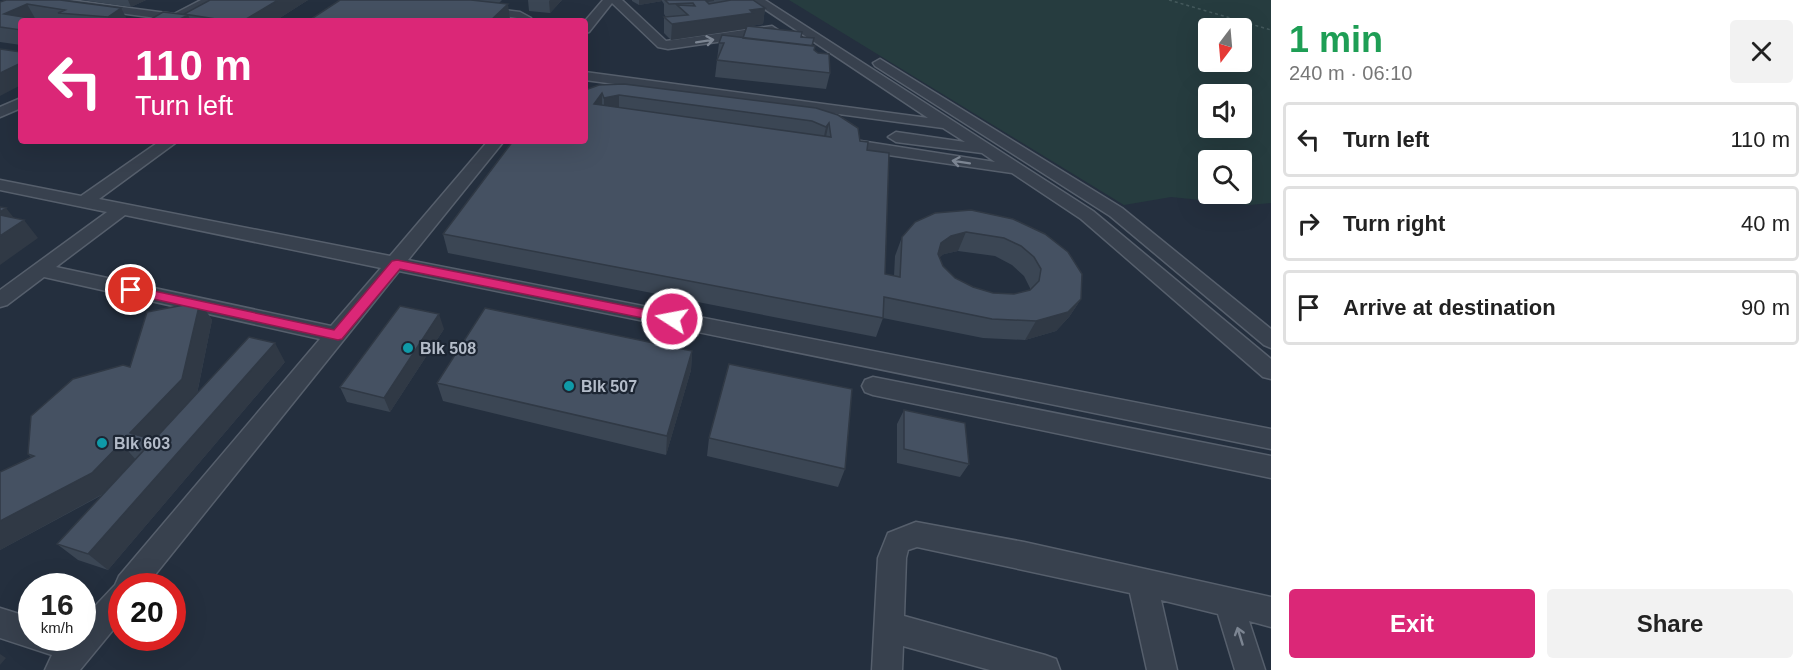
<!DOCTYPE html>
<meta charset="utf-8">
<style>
body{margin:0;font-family:Helvetica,sans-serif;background:#f2f2f2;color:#222;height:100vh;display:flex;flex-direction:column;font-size:22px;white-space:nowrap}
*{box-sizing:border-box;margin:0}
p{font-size:20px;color:#767676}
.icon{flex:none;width:33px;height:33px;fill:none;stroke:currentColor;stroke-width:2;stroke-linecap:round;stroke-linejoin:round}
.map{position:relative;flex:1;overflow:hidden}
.drawer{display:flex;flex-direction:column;background:#fff;width:540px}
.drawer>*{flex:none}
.hud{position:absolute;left:18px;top:18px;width:570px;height:126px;border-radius:6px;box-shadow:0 6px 24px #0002;background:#db2777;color:#fff;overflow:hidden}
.needle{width:39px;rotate:196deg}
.tools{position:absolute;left:1198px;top:18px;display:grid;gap:12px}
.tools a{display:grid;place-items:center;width:54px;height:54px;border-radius:6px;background:#fff;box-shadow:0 6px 24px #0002;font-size:30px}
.speed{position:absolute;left:18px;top:573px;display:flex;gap:12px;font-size:30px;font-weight:700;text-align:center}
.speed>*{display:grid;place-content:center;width:78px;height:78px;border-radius:50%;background:#fff;box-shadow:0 6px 24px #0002;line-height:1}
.speed small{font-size:15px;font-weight:400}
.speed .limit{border:9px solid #d22;background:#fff;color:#111}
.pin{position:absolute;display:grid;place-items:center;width:51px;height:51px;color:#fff;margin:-26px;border:3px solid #fff;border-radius:50%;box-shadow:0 2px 6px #0007}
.me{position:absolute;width:66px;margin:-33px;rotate:281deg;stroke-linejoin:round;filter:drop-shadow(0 0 4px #0008)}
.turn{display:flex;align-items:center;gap:21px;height:126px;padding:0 18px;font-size:27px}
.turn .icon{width:78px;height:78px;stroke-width:2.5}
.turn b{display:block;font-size:42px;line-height:51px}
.round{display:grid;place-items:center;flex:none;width:63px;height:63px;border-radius:6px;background:#f2f2f2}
.headline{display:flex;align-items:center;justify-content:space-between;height:102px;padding:0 18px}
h1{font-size:36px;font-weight:700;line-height:45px;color:#1e9e55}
.action{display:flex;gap:12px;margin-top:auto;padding:12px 18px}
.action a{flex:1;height:69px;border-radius:6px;background:#db2777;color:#fff;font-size:24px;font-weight:700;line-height:69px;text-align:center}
.action a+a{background:#f2f2f2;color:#222}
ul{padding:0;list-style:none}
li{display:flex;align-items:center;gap:18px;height:75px;margin:0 12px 9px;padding:0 6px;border:3px solid #e0e0e0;border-radius:6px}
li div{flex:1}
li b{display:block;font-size:22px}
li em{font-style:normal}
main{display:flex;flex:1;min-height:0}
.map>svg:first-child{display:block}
.green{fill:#263c3f;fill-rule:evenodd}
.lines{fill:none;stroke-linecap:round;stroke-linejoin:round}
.minor-casing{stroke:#565f6c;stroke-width:3}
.path{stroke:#44595c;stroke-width:1.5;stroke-dasharray:3 3;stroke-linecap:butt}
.minor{fill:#38414e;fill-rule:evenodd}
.wall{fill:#3b4654;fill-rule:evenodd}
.shaded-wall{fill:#303945}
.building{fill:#455162;stroke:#303945;stroke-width:1.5;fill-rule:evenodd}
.oneway{stroke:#7c8592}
.route{fill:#db2777;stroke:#8e194d;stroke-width:1.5}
.culture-dot{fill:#0f9aa8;stroke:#1d2633;stroke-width:2}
.labels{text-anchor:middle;stroke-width:4.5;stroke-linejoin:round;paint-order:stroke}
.poi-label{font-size:16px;font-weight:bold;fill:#b4bcc9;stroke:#1d2633;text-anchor:start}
</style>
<main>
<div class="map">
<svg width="1271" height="670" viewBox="0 0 1271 670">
<rect width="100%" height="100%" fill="#242f3e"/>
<path class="green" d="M789 0H1271V203L1249 205 1171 197 1124 205ZM1209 28H1242V62H1209ZM1209 94H1242V128H1209ZM1209 160H1242V194H1209Z"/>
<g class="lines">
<defs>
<path id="minor" d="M39 0H69L174 14 201 0H215L179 21 45 3Z
M603 0H622L666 41 772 26 778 30 772 34 668 49 658 47 612 3 589 32 585 33V21Z
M751 0H765L1093 211 1271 359V379L1263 377 1081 219 1012 173 854 150 846 145 854 140 995 162 982 153 896 142 888 137 896 132 965 142 943 128 585 80V72L928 118Z
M482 7 520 12 531 18 530 21H518L517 18 478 12V8Z
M880 59 1122 208 1271 329V348L1264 345 1110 216 875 66 873 63Z
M21 98V108L0 117V107Z
M160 141H178L99 199 390 256 488 141H504L408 260 1271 429V449L399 271 146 586H122V619L80 670H45L52 655 0 638V608L32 618V638H82V620L115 585 119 576 320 339 44 277 7 305 0 307V290L107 212 0 190V180L81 196ZM125 215 381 268 331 326 56 267Z
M873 377 1271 456V478L873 395 865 392 862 386 865 380Z
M916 522 1024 542 1271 597V627L1249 621 1265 670H1235L1218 614 1161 600 1177 670H1147L1130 593 917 547 908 550 906 558 904 616 1045 655 1056 659 1060 670H990L903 646 902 670H872L878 558 888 533Z"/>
</defs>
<use href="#minor" class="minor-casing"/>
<path class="path" d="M1169 0 1271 30"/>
<use href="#minor" class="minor"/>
</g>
<path class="wall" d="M60 0 128 21H21V45L0 42V2Z
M82 0H146L131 7Z
M210 0H308L275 21H152L151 19 184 14Z
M340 0H502L499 3 510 19Z
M528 0H562L550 13 529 11Z
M632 0H753L765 8 763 24 751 26V27L801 37 813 46 814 51 830 73 826 89 715 77 719 43 743 38 746 29 671 40 664 33V17H666L664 14V4L662 1 639 5 632 1Z
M585 90 816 108 860 141 867 150 885 274 894 276 895 256 902 237 1013 219 1081 299 1069 317 1056 331 1025 340 983 338 883 318 876 337 448 253 443 234 585 141ZM958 251 995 256 1012 265 1024 276 1030 288V290L1014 294 993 293 973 287 955 278 943 266 939 257 944 254Z
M200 302 212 320 197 394 285 362 108 570 78 560 57 544 104 494 0 550V472L31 457 28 454 130 367Z
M444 329 390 412 347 402 340 387Z
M692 351 691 370 666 455 443 401 437 383Z
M904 410 969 464 960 477 897 463V424Z
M709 438 845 469 838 487 707 456Z"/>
<path class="shaded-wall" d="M128 0H146L131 7Z
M278 0H308L275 21H243Z
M550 0H562L550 13 549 1Z
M639 0H662V1L639 5Z
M692 0H714V1L694 4Z
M27 4 36 20 4 14Z
M508 4 510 19 508 21H490Z
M121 8 128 21H110L108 17Z
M765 8 763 24 751 26V28L671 40 672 24Z
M188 15 191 21H179L178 20Z
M21 63V85L0 96V73Z
M602 93V110L594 104Z
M619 95V112L604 115V98Z
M829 123 825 141 822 145 826 127Z
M6 208 18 223 24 220 38 238 0 265V212Z
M966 232 958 251 944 254 934 262 941 243 951 236Z
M1081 299 1069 317 1056 331 1025 340 1036 321Z
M200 302 212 320 196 398 146 451 130 433Z
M439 314 444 329 390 412 384 398Z
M275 343 285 362 108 570 88 554Z
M692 351 691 370 666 455 667 436Z
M121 443 137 461 110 490 0 550V521Z
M0 654 6 658 0 665Z"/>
<path class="building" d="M6 0H60L121 8 108 17 58 13 65 10 27 4 4 14 48 21H21V30L0 27V2Z
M210 0H278L243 21H229L184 14Z
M340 0H471L508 4 490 21H308Z
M665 0H705L709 4 731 0H753L765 8 750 10 753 13 672 24 664 17 688 15 677 5 695 6 693 3 669 4Z
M163 12 188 15 178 20 188 21H170L151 19Z
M747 26 802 32 801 37 814 38 812 46 743 38Z
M722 35 815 46 814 50 818 53 829 54 830 73 717 60 724 43H719Z
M0 49 21 52V63L0 73Z
M624 84 816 108 838 115 858 128 860 141 868 142 867 150 889 153 885 274 900 277 902 237 915 222 935 213 971 210 1013 219 1045 234 1068 252 1082 274 1081 299 1068 312 1036 321 992 319 884 297 883 318 443 234 513 141H585V90L599 85ZM602 93 604 98 619 95 812 121 826 127 829 123 831 137 594 104ZM966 232 1004 238 1021 246 1034 257 1041 269 1039 281 1030 290 1014 294 993 293 973 287 955 278 943 266 938 254 941 243 951 236Z
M0 207 6 208 0 212Z
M0 215 24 220 0 236Z
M200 302 182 379 130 433 154 440 249 337 275 343 88 554 57 544 144 450 121 443 92 473 0 521V472L34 456 28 454 31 416 73 379 123 365 130 367 147 312Z
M400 306 439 314 384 398 340 387Z
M485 308 692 351 667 436 437 383Z
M729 364 852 389 845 469 709 438Z
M904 410 965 423 969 464 904 449Z"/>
<defs><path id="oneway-shaft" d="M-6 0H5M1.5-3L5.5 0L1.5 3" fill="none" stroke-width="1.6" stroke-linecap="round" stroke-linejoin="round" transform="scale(1.5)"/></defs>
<g class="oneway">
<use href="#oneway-shaft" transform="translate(705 41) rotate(-9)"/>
<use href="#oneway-shaft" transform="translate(961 162) rotate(-171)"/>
<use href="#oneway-shaft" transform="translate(1240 636) rotate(-107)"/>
</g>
<path class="route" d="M397 260 672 315 679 319 672 324 400 269 342 339 338 340 131 294 125 290 131 286 334 330 392 261Z"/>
<g class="culture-dot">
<circle cx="408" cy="348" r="6"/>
<circle cx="569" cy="386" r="6"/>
<circle cx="102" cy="443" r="6"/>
</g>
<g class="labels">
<g class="poi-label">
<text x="420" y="354">Blk 508</text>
<text x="581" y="392">Blk 507</text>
<text x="114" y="449">Blk 603</text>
</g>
</g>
</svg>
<div class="tools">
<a><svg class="needle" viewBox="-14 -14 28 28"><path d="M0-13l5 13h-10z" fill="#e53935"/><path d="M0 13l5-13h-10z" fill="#767676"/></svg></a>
<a><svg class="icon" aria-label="sound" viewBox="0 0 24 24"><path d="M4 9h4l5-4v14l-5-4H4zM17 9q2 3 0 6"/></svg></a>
<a><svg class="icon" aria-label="search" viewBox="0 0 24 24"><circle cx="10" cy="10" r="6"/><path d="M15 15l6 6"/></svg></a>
</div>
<div class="speed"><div>16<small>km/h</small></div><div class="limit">20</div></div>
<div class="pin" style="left:131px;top:290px;background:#d93025"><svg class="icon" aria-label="arrive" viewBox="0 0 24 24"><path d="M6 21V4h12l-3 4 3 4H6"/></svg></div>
<svg class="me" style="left:672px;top:319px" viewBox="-20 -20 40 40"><circle r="17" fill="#db2777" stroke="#fff" stroke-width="3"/><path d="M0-11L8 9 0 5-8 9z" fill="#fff"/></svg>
<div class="hud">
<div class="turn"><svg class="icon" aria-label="left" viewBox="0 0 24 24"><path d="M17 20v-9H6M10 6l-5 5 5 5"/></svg><div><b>110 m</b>Turn left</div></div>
</div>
</div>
<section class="drawer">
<div class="headline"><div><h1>1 min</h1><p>240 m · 06:10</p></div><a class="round"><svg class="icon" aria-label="close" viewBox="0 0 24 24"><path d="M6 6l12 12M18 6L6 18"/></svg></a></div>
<ul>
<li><svg class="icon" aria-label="left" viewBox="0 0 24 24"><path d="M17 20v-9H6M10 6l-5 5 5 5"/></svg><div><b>Turn left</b></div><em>110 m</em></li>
<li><svg class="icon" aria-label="right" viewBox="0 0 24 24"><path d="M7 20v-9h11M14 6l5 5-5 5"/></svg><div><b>Turn right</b></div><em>40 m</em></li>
<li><svg class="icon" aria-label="arrive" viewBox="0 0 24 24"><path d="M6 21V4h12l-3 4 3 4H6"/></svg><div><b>Arrive at destination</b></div><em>90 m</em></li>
</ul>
<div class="action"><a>Exit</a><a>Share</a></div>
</section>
</main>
